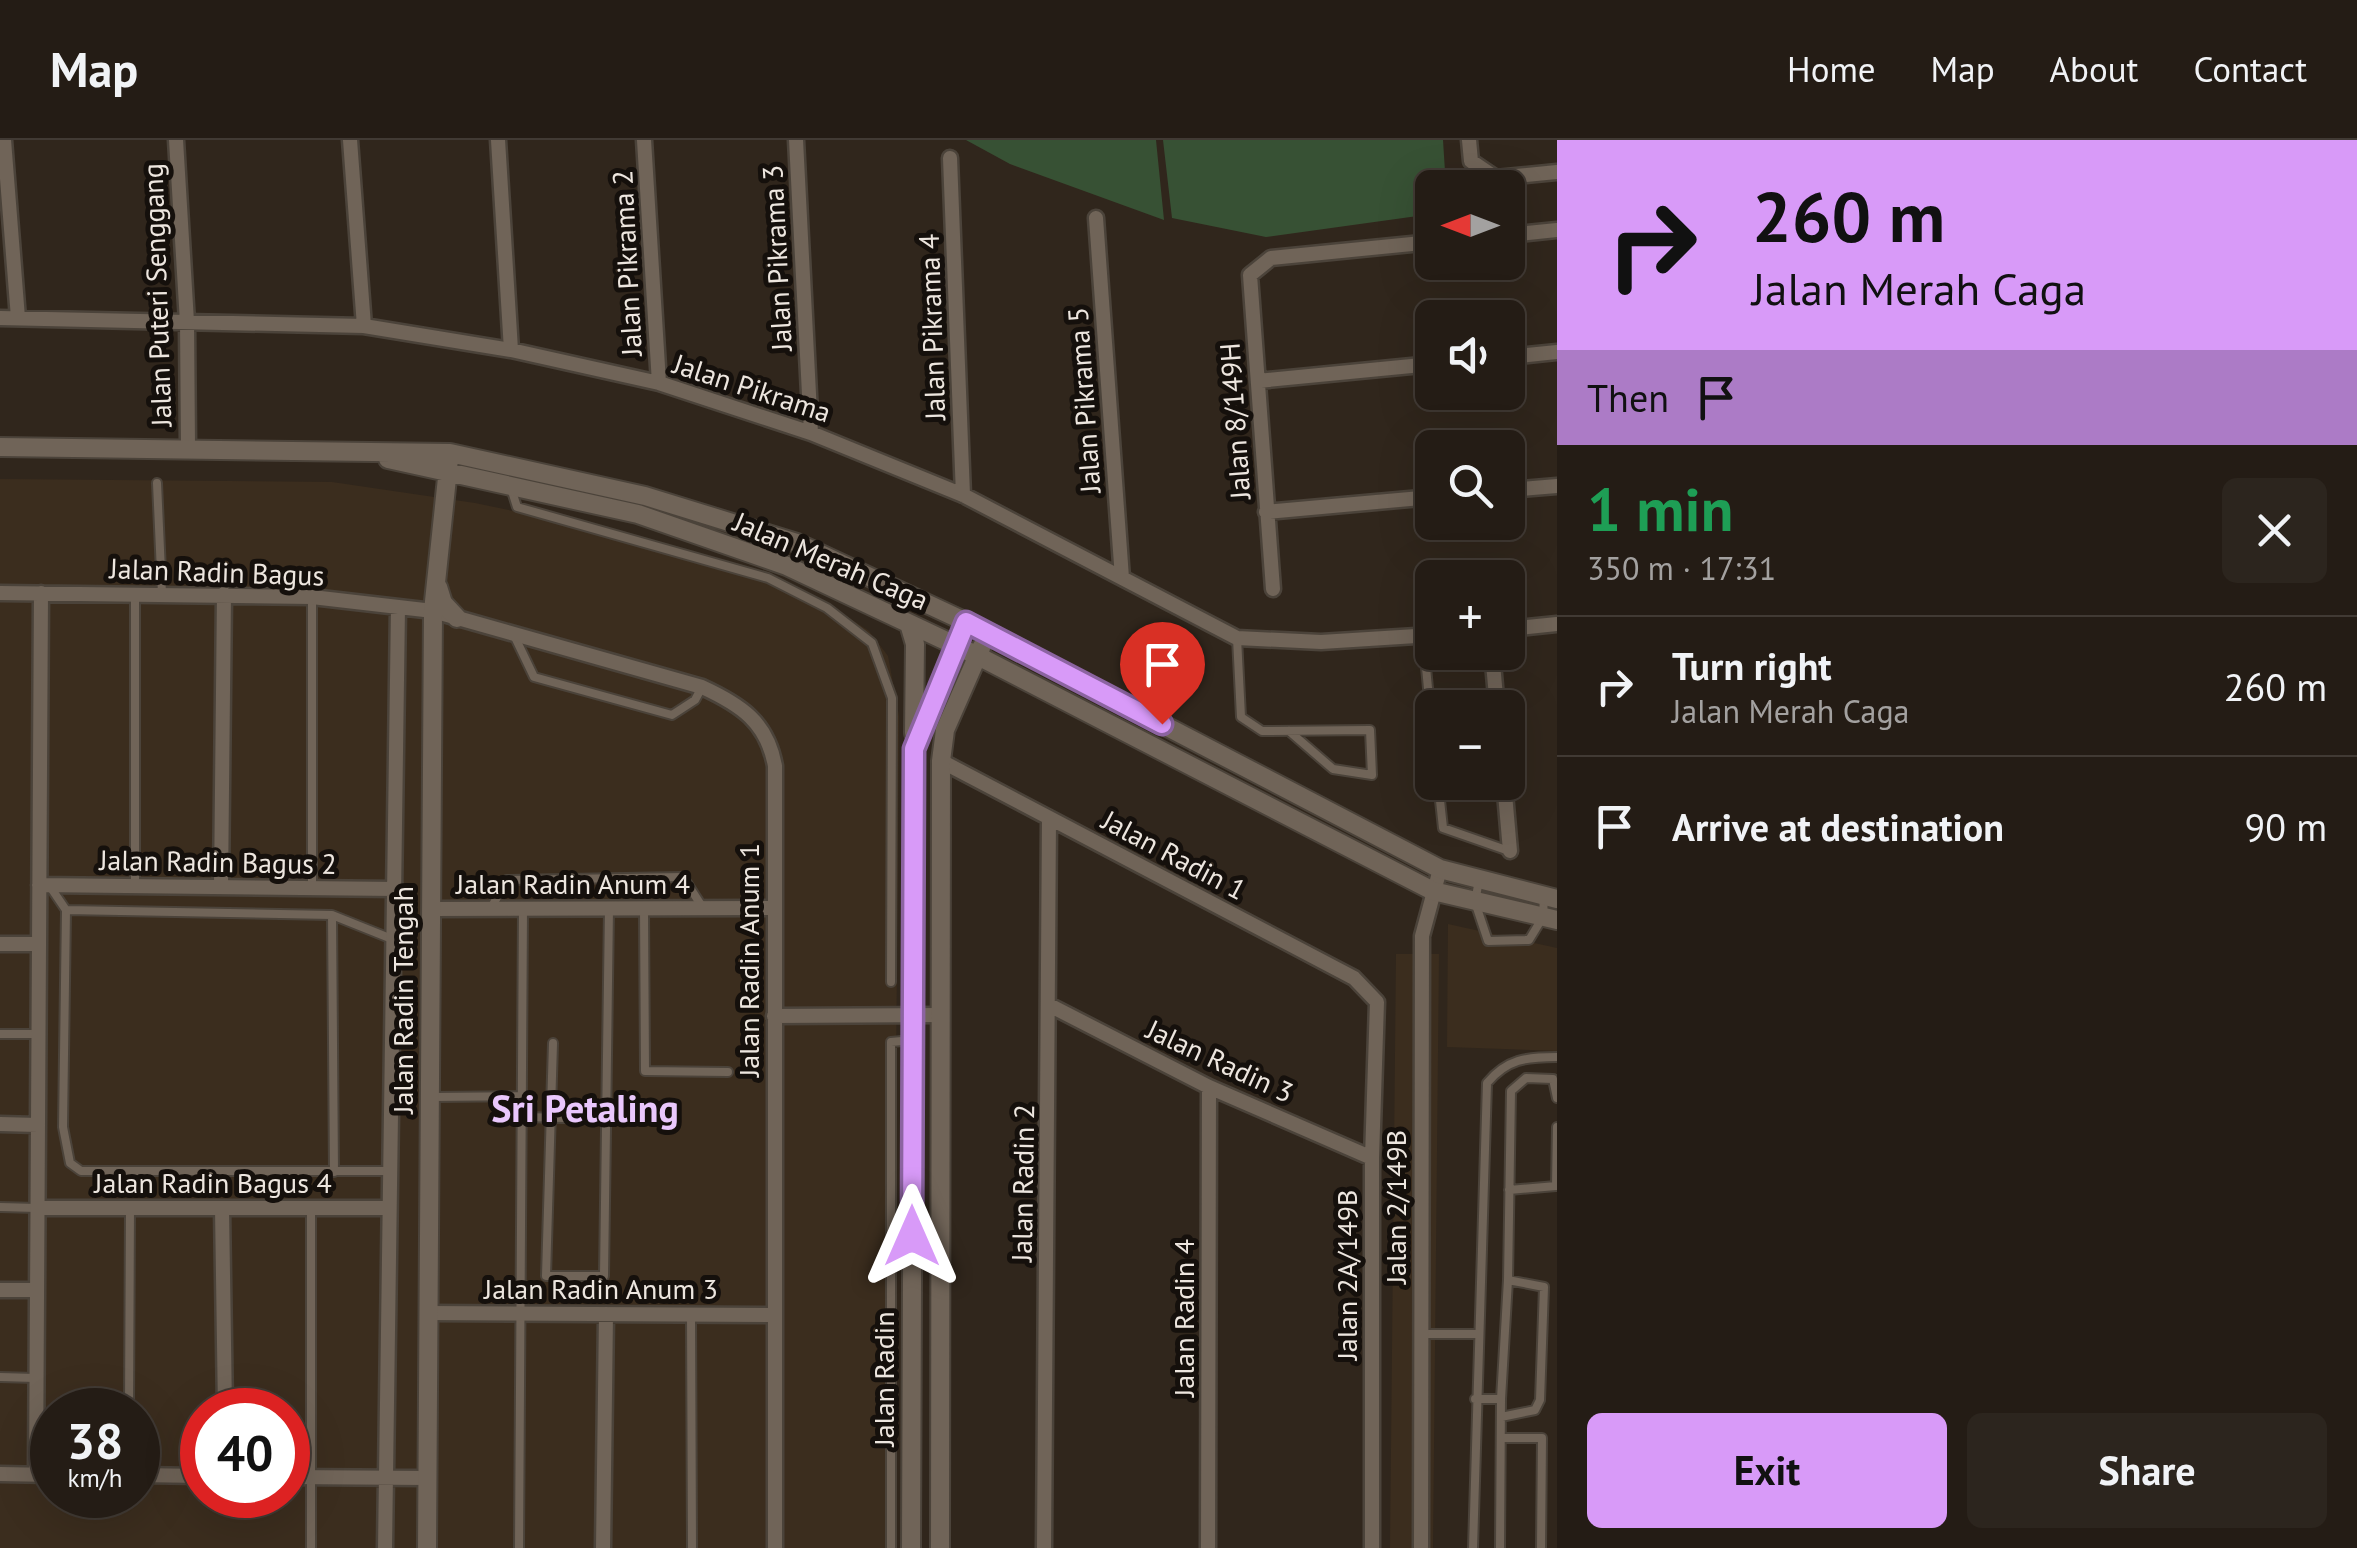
<!DOCTYPE html>
<meta charset="utf-8">
<style>
body{margin:0;font-family:"PT Sans",sans-serif;background:#2c251e;color:#f1f3f6;height:100vh;display:flex;flex-direction:column;font-size:38px;white-space:nowrap}
*{box-sizing:border-box;margin:0}
p{font-size:32px;color:#a3a1a0}
.icon{flex:none;width:55px;height:55px;fill:none;stroke:currentColor;stroke-width:2;stroke-linecap:round;stroke-linejoin:round}
.map{position:relative;flex:1;overflow:hidden}
.side{display:flex;flex-direction:column;background:#241c15;width:800px}
.side>*{flex:none}
.top-card{background:#d89af8;color:#111;overflow:hidden}
.needle{width:65px;rotate:270deg}
.controls{position:absolute;left:1415px;top:30px;display:grid;gap:20px}
.controls a{display:grid;place-items:center;width:110px;height:110px;border-radius:15px;background:#241c15;box-shadow:0 10px 40px #0002,0 0 0 2px #413a34;font-size:50px}
.speed{position:absolute;left:30px;top:1248px;display:flex;gap:20px;font-size:50px;font-weight:700;text-align:center}
.speed>*{display:grid;place-content:center;width:130px;height:130px;border-radius:50%;background:#241c15;box-shadow:0 10px 40px #0002,0 0 0 2px #413a34;line-height:1}
.speed small{font-size:25px;font-weight:400}
.speed .limit{border:15px solid #d22;background:#fff;color:#111}
.pin{position:absolute;display:grid;place-items:center;width:85px;height:85px;color:#fff;margin:-102px -42px;border-radius:50% 50% 50% 0;rotate:-45deg;box-shadow:0 0 10px #0007}
.pin .icon{rotate:45deg}
.me{position:absolute;width:110px;margin:-55px;rotate:0deg;stroke-linejoin:round;filter:drop-shadow(0 0 8px #0008)}
.turn{display:flex;align-items:center;gap:35px;height:210px;padding:0 30px;font-size:45px}
.turn .icon{width:130px;height:130px;stroke-width:2.5}
.turn b{display:block;font-size:70px;line-height:85px}
.then{display:flex;align-items:center;height:95px;padding:0 30px;background:#0003;gap:20px;font-size:38px}
.round{display:grid;place-items:center;flex:none;width:105px;height:105px;border-radius:15px;background:#2c251e}
.head{display:flex;align-items:center;justify-content:space-between;height:170px;padding:0 30px}
h1{font-size:60px;font-weight:700;line-height:75px;color:#1e9e55}
.button{display:flex;gap:20px;margin-top:auto;padding:20px 30px}
.button a{flex:1;height:115px;border-radius:15px;background:#d89af8;color:#111;font-size:40px;font-weight:700;line-height:115px;text-align:center}
.button a+a{background:#2c251e;color:#f1f3f6}
ul{padding:0;list-style:none}
li{display:flex;align-items:center;gap:30px;height:140px;padding:0 30px;border-top:2px solid #413a34}
li div{flex:1}
li b{display:block;font-size:38px}
li em{font-style:normal}
header{display:flex;align-items:center;gap:60px;box-sizing:border-box;height:140px;padding:0 50px;background:#241c15;border-bottom:2px solid #413a34}
header strong{font-size:48px}
nav{display:flex;gap:55px;margin-inline-start:auto;font-size:35px}
main{display:flex;flex:1;min-height:0}
.map>svg:first-child{display:block}
.built{fill:#3b2d1e;fill-rule:evenodd}
.green{fill:#375134}
.lines{fill:none;stroke-linecap:round;stroke-linejoin:round}
.service-casing{stroke:#4b433a;stroke-width:12}
.minor-casing{stroke:#4b433a;stroke-width:19}
.tertiary-casing{stroke:#4b433a;stroke-width:22}
.service{stroke:#706458;stroke-width:8}
.minor{stroke:#706458;stroke-width:14}
.tertiary{stroke:#706458;stroke-width:18}
.route-casing{stroke:#8c64a1;stroke-width:25}
.route{stroke:#d89af8;stroke-width:18}
.labels{text-anchor:middle;stroke-width:10;stroke-linejoin:round;paint-order:stroke}
.street-label{font-size:28px;fill:#ede6df;stroke:#15100c}
.district-label{font-size:38px;font-weight:bold;fill:#e9c7fc;stroke:#15100c}
</style>
<header>
<strong>Map</strong>
<nav><a>Home</a><a>Map</a><a>About</a><a>Contact</a></nav>
</header>
<main>
<div class="map">
<svg width="1557" height="1408" viewBox="0 0 1557 1408">
<rect width="100%" height="100%" fill="#30261c"/>
<path class="built" d="M0 339 332 342 475 363 643 398 825 462 869 491 888 516 899 576 892 1408H0ZM52 1270H138V1355H52ZM202 1270H288V1355H202Z
M1448 784 1557 808V911L1447 907Z
M1396 814H1439L1433 1408H1390Z"/>
<path class="green" d="M966 0H1156L1164 80 1010 24Z
M1163 0H1443L1446 47 1432 48V74L1266 97 1172 78Z"/>
<g class="lines">
<defs>
<path id="service" d="M157 343 162 454
M511 348 517 367 768 438 827 468 872 503 892 558 891 842
M135 456V746
M312 458V748
M513 493 534 537 672 575 695 560 702 547
M1423 496 1432 590
M1237 498 1241 577 1262 591 1370 590 1372 635 1333 629 1289 591
M1438 642 1443 688 1509 711
M1479 740 1475 762 1488 801 1529 800 1543 777 1544 755
M49 745 66 770 63 987 70 1023 81 1031H387
M491 768 507 740 683 737 703 768
M644 769 645 931 728 932
M66 770 332 775 392 799
M332 775 334 1032
M0 894H38
M553 903 546 1136H604L609 768
M433 957 524 956
M524 977 606 979
M1509 1050 1556 1046 1557 987
M0 1067 37 1068
M311 1068V1408
M1508 1140 1511 951 1526 938 1553 939 1557 958
M691 1174 692 1408
M1420 1194H1477
M0 1237 35 1238
M1475 1259H1501L1500 1408
M129 1270 130 1068
M1501 1277 1535 1270 1540 1260 1544 1147 1508 1140 1501 1259
M1501 1298H1542L1541 1408
M519 1408 523 768
M891 1408V902L913 900
M1473 1408 1487 943C1507 919 1526 917 1557 917"/>
<path id="minor" d="M4 0 18 178
M176 0 187 182 188 307
M350 0 364 186
M498 0 511 210
M644 0 659 243
M796 0 811 293
M1469 0 1471 21 1496 38 1557 32
M950 18 963 355
M1096 78 1122 438
M1508 95 1557 90
M0 178 364 186 511 210 659 243 811 293 963 355 1237 498 1321 502 1432 495
M1508 217 1557 212
M1258 241 1432 224
M1508 350 1557 346
M1266 372 1432 357
M1273 449 1250 135 1271 118 1432 102
M0 453 312 457 433 471 702 547C741 565 767 582 775 626V1408
M1508 489 1557 484
M1492 512 1497 568
M941 621 1354 838 1377 862 1372 1018V1408
M1504 642 1510 711
M39 745 397 749
M221 747 224 454
M431 769 775 768
M0 804H39
M1049 865 1209 947 1372 1018
M774 876 941 875
M0 984 38 985
M37 1068H388
M222 1068 225 1270
M0 1150H37
M428 1173 774 1175
M0 1334 52 1335
M36 1335 41 453
M138 1335 202 1336
M288 1337 427 1338
M385 1408 398 467
M603 1408 606 1174
M1044 1408 1049 678
M1208 1408 1209 947
M1421 1408 1422 796 1440 729"/>
<path id="tertiary" d="M0 307 450 313 645 356 797 403 966 482 1440 729 1557 759
M388 319 638 374 787 426 978 516 1433 751 1557 780
M438 447 443 463 457 478
M909 484 915 504 914 593
M427 1408 433 471 449 319
M911 1408 914 609 960 496
M940 1408 941 621 945 590 981 508"/>
</defs>
<use href="#service" class="service-casing"/>
<use href="#minor" class="minor-casing"/>
<use href="#tertiary" class="tertiary-casing"/>
<use href="#service" class="service"/>
<use href="#minor" class="minor"/>
<use href="#tertiary" class="tertiary"/>
</g>
<g class="lines">
<defs>
<path id="route" d="M912 1096 914 609 966 482 1162 584"/>
</defs>
<use href="#route" class="route-casing"/>
<use href="#route" class="route"/>
</g>
<g class="labels">
<g class="street-label">
<text transform="translate(777 118) rotate(-93)" y="10">Jalan Pikrama 3</text>
<text transform="translate(627 123) rotate(-93)" y="10">Jalan Pikrama 2</text>
<text transform="translate(157 155) rotate(-92)" y="10">Jalan Puteri Senggang</text>
<text transform="translate(932 187) rotate(-92)" y="10">Jalan Pikrama 4</text>
<text transform="translate(752 248) rotate(18)" y="10">Jalan Pikrama</text>
<text transform="translate(1084 260) rotate(-94)" y="10">Jalan Pikrama 5</text>
<text transform="translate(1235 281) rotate(-94)" y="10">Jalan 8/149H</text>
<text transform="translate(831 421) rotate(23)" y="10">Jalan Merah Caga</text>
<text transform="translate(217 432) rotate(2)" y="10">Jalan Radin Bagus</text>
<text transform="translate(1174 715) rotate(28)" y="10">Jalan Radin 1</text>
<text transform="translate(218 722) rotate(1)" y="10">Jalan Radin Bagus 2</text>
<text x="573" y="754">Jalan Radin Anum 4</text>
<text transform="translate(749 820) rotate(-90)" y="10">Jalan Radin Anum 1</text>
<text transform="translate(403 860) rotate(-90)" y="10">Jalan Radin Tengah</text>
<text transform="translate(1220 921) rotate(25)" y="10">Jalan Radin 3</text>
<text x="213" y="1053">Jalan Radin Bagus 4</text>
<text transform="translate(1023 1043) rotate(-89)" y="10">Jalan Radin 2</text>
<text transform="translate(1396 1067) rotate(-90)" y="10">Jalan 2/149B</text>
<text transform="translate(1347 1135) rotate(-90)" y="10">Jalan 2A/149B</text>
<text x="601" y="1159">Jalan Radin Anum 3</text>
<text transform="translate(1184 1178) rotate(-90)" y="10">Jalan Radin 4</text>
<text transform="translate(884 1239) rotate(-90)" y="10">Jalan Radin</text>
</g>
<g class="district-label">
<text x="585" y="982">Sri Petaling</text>
</g>
</g>
</svg>
<div class="controls">
<a><svg class="needle" viewBox="-14 -14 28 28"><path d="M0-13l5 13h-10z" fill="#e53935"/><path d="M0 13l5-13h-10z" fill="#a3a1a0"/></svg></a>
<a><svg class="icon" aria-label="sound" viewBox="0 0 24 24"><path d="M4 9h4l5-4v14l-5-4H4zM17 9q2 3 0 6"/></svg></a>
<a><svg class="icon" aria-label="search" viewBox="0 0 24 24"><circle cx="10" cy="10" r="6"/><path d="M15 15l6 6"/></svg></a>
<a>+</a>
<a>−</a>
</div>
<div class="speed"><div>38<small>km/h</small></div><div class="limit">40</div></div>
<div class="pin" style="left:1162px;top:584px;background:#d93025"><svg class="icon" aria-label="arrive" viewBox="0 0 24 24"><path d="M6 21V4h12l-3 4 3 4H6"/></svg></div>
<svg class="me" style="left:912px;top:1096px" viewBox="-20 -20 40 40"><path d="M0-17L14 15 0 8-14 15z" fill="#d89af8" stroke="#fff" stroke-width="4"/></svg>
</div>
<section class="side">
<div class="top-card">
<div class="turn"><svg class="icon" aria-label="right" viewBox="0 0 24 24"><path d="M7 20v-9h11M14 6l5 5-5 5"/></svg><div><b>260 m</b>Jalan Merah Caga</div></div>
<div class="then">Then<svg class="icon" aria-label="arrive" viewBox="0 0 24 24"><path d="M6 21V4h12l-3 4 3 4H6"/></svg></div>
</div>
<div class="head"><div><h1>1 min</h1><p>350 m · 17:31</p></div><a class="round"><svg class="icon" aria-label="close" viewBox="0 0 24 24"><path d="M6 6l12 12M18 6L6 18"/></svg></a></div>
<ul>
<li><svg class="icon" aria-label="right" viewBox="0 0 24 24"><path d="M7 20v-9h11M14 6l5 5-5 5"/></svg><div><b>Turn right</b><p>Jalan Merah Caga</p></div><em>260 m</em></li>
<li><svg class="icon" aria-label="arrive" viewBox="0 0 24 24"><path d="M6 21V4h12l-3 4 3 4H6"/></svg><div><b>Arrive at destination</b></div><em>90 m</em></li>
</ul>
<div class="button"><a>Exit</a><a>Share</a></div>
</section>
</main>
